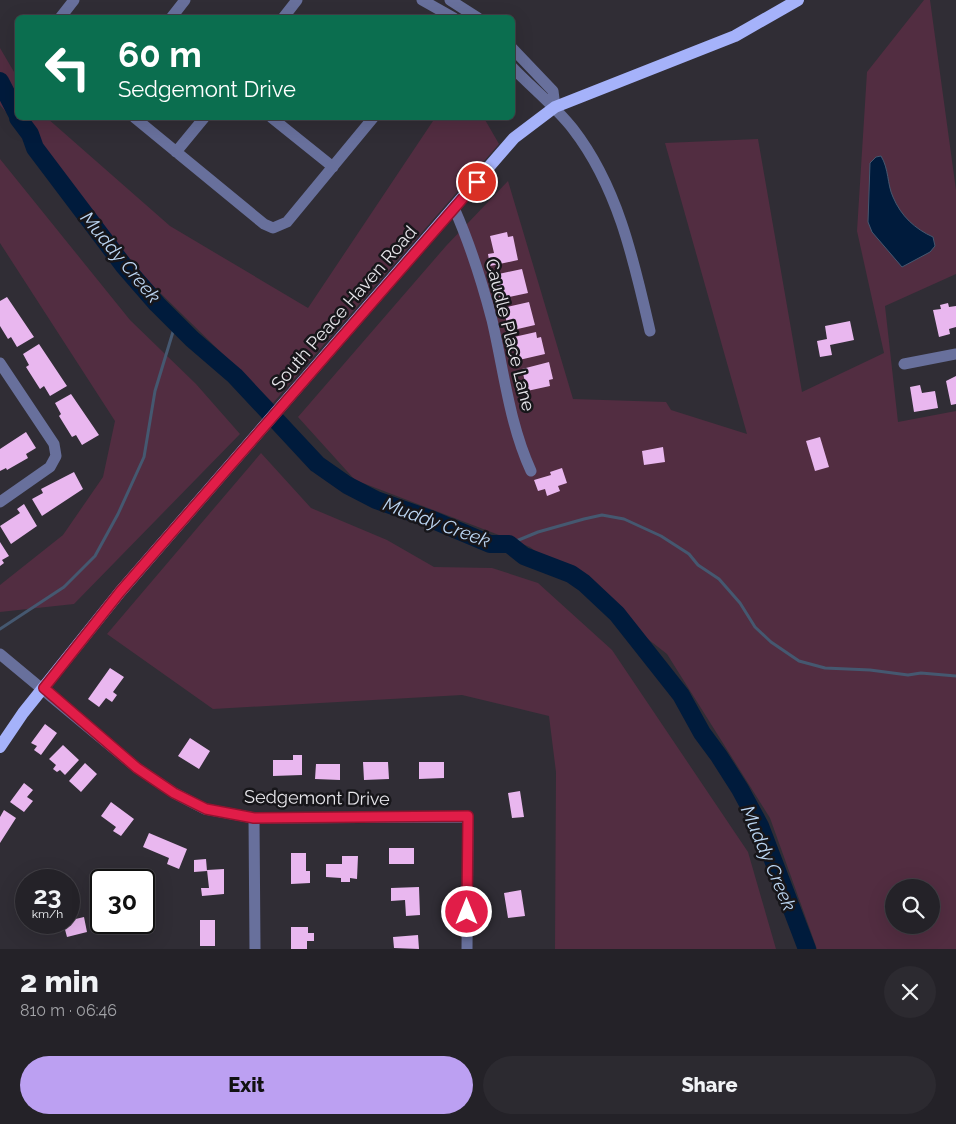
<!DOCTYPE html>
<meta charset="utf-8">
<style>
body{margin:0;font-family:Raleway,sans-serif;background:#2c2a30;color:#f1f3f6;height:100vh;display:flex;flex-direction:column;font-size:19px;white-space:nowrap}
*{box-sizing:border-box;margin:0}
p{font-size:16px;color:#a3a4a8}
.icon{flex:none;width:28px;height:28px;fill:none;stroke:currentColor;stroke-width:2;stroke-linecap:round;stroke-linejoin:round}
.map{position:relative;height:949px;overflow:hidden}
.drawer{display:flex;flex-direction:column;background:#242228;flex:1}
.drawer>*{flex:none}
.top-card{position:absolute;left:15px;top:15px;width:500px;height:105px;border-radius:8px;box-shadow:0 5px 20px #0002,0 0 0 1px #413f45;background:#0b6e4f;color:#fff;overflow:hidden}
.tools{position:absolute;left:885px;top:879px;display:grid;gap:10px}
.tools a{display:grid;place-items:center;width:55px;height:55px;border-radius:50%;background:#242228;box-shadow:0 5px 20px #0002,0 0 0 1px #413f45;font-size:25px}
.speed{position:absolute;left:15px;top:869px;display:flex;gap:10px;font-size:25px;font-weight:700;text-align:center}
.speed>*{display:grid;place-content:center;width:65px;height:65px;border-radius:50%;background:#242228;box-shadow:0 5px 20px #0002,0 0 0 1px #413f45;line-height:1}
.speed small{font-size:12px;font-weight:400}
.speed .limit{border:2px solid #111;border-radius:8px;background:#fff;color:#111}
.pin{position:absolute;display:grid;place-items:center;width:42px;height:42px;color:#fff;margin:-21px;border:2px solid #fff;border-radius:50%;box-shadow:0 1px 5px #0007}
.me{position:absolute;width:55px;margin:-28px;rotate:0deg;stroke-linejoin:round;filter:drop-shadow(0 0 4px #0008)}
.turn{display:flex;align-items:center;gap:18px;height:105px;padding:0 20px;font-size:22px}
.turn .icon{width:65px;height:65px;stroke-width:2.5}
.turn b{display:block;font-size:35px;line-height:42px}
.round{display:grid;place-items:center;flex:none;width:52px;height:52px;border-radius:26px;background:#2c2a30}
.overview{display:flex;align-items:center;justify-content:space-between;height:85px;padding:0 20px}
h1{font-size:30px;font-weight:800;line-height:38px}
.button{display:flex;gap:10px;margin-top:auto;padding:10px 20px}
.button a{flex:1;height:58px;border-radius:30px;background:#bca0f2;color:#111;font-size:20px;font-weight:800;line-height:58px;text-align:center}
.button a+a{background:#2c2a30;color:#f1f3f6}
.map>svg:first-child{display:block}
.green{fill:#522d41;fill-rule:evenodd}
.water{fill:#001b3c;stroke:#455870}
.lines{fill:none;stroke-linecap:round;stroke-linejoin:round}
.stream{stroke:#455870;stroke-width:3}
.river{stroke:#001b3c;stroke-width:18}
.building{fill:#e9b7ef}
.minor{stroke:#68709c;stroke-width:11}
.major{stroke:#a5b2fa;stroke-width:12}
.route-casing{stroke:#92132f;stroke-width:12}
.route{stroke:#e11d48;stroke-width:9}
.labels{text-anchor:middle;stroke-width:5;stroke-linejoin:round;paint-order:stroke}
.street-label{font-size:18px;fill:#e6e5ea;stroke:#17161a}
.water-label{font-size:19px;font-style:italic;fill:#bcd6f3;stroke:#17161a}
</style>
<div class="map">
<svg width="956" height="949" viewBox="0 0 956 949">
<rect width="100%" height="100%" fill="#302d35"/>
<path class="green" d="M924 0H930L956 190V274L885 306 898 422 956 411V949H817L770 818 667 654 530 547 355 480 298 417 446 246 508 181 573 399 666 402 671 410 747 434 665 143 758 139 802 392 884 353 857 231 867 72ZM894 888H931V925H894Z
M0 48 17 77 18 118H47L170 226 308 308 435 118H484L499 144 273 403 143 276 0 105Z
M0 159 130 320 196 384 240 434 74 604 0 612V585L63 535 103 477 115 421 0 243Z
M261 453 311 508 387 540 434 567 492 568 538 583 612 650 748 852 776 949H555L556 772 549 716 462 695 213 709 107 634Z"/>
<path class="water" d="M881 156C889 169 887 184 893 197 901 216 915 229 933 237L935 246 930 252 902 267 872 232 868 222 870 163 876 157Z"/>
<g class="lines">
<path class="stream" d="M509 544 538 532 584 519 602 515 624 519 661 536 689 554 698 565 719 579 740 603 755 627 771 642 799 661 825 668 870 670 908 675 921 673 956 676
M0 629 64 587 95 556 118 514 144 457 155 391 176 322"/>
<path class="river" d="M0 81 18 116
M18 118 30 134 35 148 124 266 157 304 192 339 235 376 317 464 347 485 376 500 433 520 490 544H509L524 556 571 574 584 583 617 614 681 695 702 733 719 756 740 789 760 826 807 949"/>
</g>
<path class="building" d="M507 232 508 237 513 236 518 260 490 266 488 254 494 253 490 236Z
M522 269 528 293 500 299 494 275Z
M7 297 34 337 17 347 11 337 8 339 0 326V301Z
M529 302 535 325 509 331 503 308Z
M948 303 949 307 956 306V327L949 329 950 334 939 337 933 310 941 309 940 305Z
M850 321 854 340 830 345 832 355 820 357 817 341 827 339 825 326Z
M536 332 537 338 541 337 545 354 519 360 514 337Z
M39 344 67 386 50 396 44 386 40 389 26 367 29 365 23 354Z
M549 362 553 379 549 380 550 386 527 391 522 369Z
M956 376V404L951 405 946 381Z
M920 385 922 393 935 391 938 408 914 412 910 387Z
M71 394 99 435 82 445 76 435 72 437 59 416 61 414 55 403Z
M26 432 36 448 26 454 28 458 7 470 6 468 0 471V449Z
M820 437 829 467 815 471 806 441Z
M663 447 665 462 644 465 642 451Z
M562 468 567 483 558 486 560 491 547 496 545 489 538 491 534 480 551 475 550 472Z
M74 472 83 489 42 516 32 499 43 493 41 489Z
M24 504 37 526 11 544 0 526 20 513 17 509Z
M0 542 9 556 2 560 4 563 0 566Z
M110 668 124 677 113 692 117 695 112 702 106 698 99 707 88 699Z
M45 724 57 733 41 755 34 750 37 746 31 743Z
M190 738 210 751 199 769 178 756Z
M63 745 79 760 65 775 60 770 57 772 53 769 56 765 49 759Z
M293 755H302V775L273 776V760H293Z
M363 762H388L389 779 364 780Z
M419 762H444V778L419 779Z
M85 763 97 774 81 792 69 781Z
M316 764H340V780L315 779Z
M24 783 33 790 27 797 33 801 24 812 10 802Z
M520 791 524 817 512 818 508 793Z
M111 802 134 819 121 836 113 831 116 827 101 816Z
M4 810 16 818 0 843V817Z
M149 833 187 849 179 869 167 864 169 858 143 847Z
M389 848H414V864H389Z
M291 853H306V871H310V883L291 884Z
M342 856H358L357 879 350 878V882H341V878L326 877V864H342Z
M206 859 207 871 194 872V860Z
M224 869V894L202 896 201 888H209L207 870Z
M419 887 420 915 406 916 405 900 391 901V888Z
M521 890 525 916 508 918 504 893Z
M84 917 87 932 67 937 63 922Z
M200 920H215V946H200Z
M291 927H308V933H314V941H307V949H291Z
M418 935 419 949 394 948 393 937Z"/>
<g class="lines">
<path class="minor" d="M422 0 454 18
M450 0 478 18
M60 18 74 0
M171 18 185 0
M283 18 297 0
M512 48 553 91 555 107
M512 67C532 88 555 106 573 129 618 187 634 261 650 331
M135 118 264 224 273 228 287 222 373 118
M272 118 333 167
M176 152 204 118
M454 208C470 244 482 282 492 320 504 371 509 423 531 471
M0 363 54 444 56 456 50 467 0 502
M904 364 956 354
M0 654 137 768 174 793 205 809 254 818 468 817 467 949
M254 818 255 949"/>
<path class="major" d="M0 747 23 713 120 592 514 138 555 107 735 36 798 0"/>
</g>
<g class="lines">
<defs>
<path id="route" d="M467 912 468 816 254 818 206 809 174 793 137 768 44 688 120 592 477 182"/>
</defs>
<use href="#route" class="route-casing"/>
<use href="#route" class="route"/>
</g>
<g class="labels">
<g class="street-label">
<text transform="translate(344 308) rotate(-49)" y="6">South Peace Haven Road</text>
<text transform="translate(510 335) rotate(76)" y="6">Caudle Place Lane</text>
<text transform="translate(317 798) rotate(1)" y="6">Sedgemont Drive</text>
</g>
<g class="water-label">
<text transform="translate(121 257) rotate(50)" y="7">Muddy Creek</text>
<text transform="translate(437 522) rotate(20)" y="7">Muddy Creek</text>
<text transform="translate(769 858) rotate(67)" y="7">Muddy Creek</text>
</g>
</g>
</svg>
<div class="tools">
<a><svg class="icon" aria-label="search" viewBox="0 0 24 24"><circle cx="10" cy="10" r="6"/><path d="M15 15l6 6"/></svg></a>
</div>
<div class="speed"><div>23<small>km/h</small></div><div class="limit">30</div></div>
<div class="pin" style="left:477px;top:182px;background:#d93025"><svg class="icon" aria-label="arrive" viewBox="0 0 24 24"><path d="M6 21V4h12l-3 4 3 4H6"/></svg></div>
<svg class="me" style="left:467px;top:912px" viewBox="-20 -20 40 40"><circle r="17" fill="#e11d48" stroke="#fff" stroke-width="3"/><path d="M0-11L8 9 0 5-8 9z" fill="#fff"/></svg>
<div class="top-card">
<div class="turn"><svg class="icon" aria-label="left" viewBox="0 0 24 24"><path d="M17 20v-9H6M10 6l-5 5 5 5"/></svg><div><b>60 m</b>Sedgemont Drive</div></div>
</div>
</div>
<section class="drawer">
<div class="overview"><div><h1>2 min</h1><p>810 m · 06:46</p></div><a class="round"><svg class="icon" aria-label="close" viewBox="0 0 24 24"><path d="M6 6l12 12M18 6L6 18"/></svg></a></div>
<div class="button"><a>Exit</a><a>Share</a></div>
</section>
